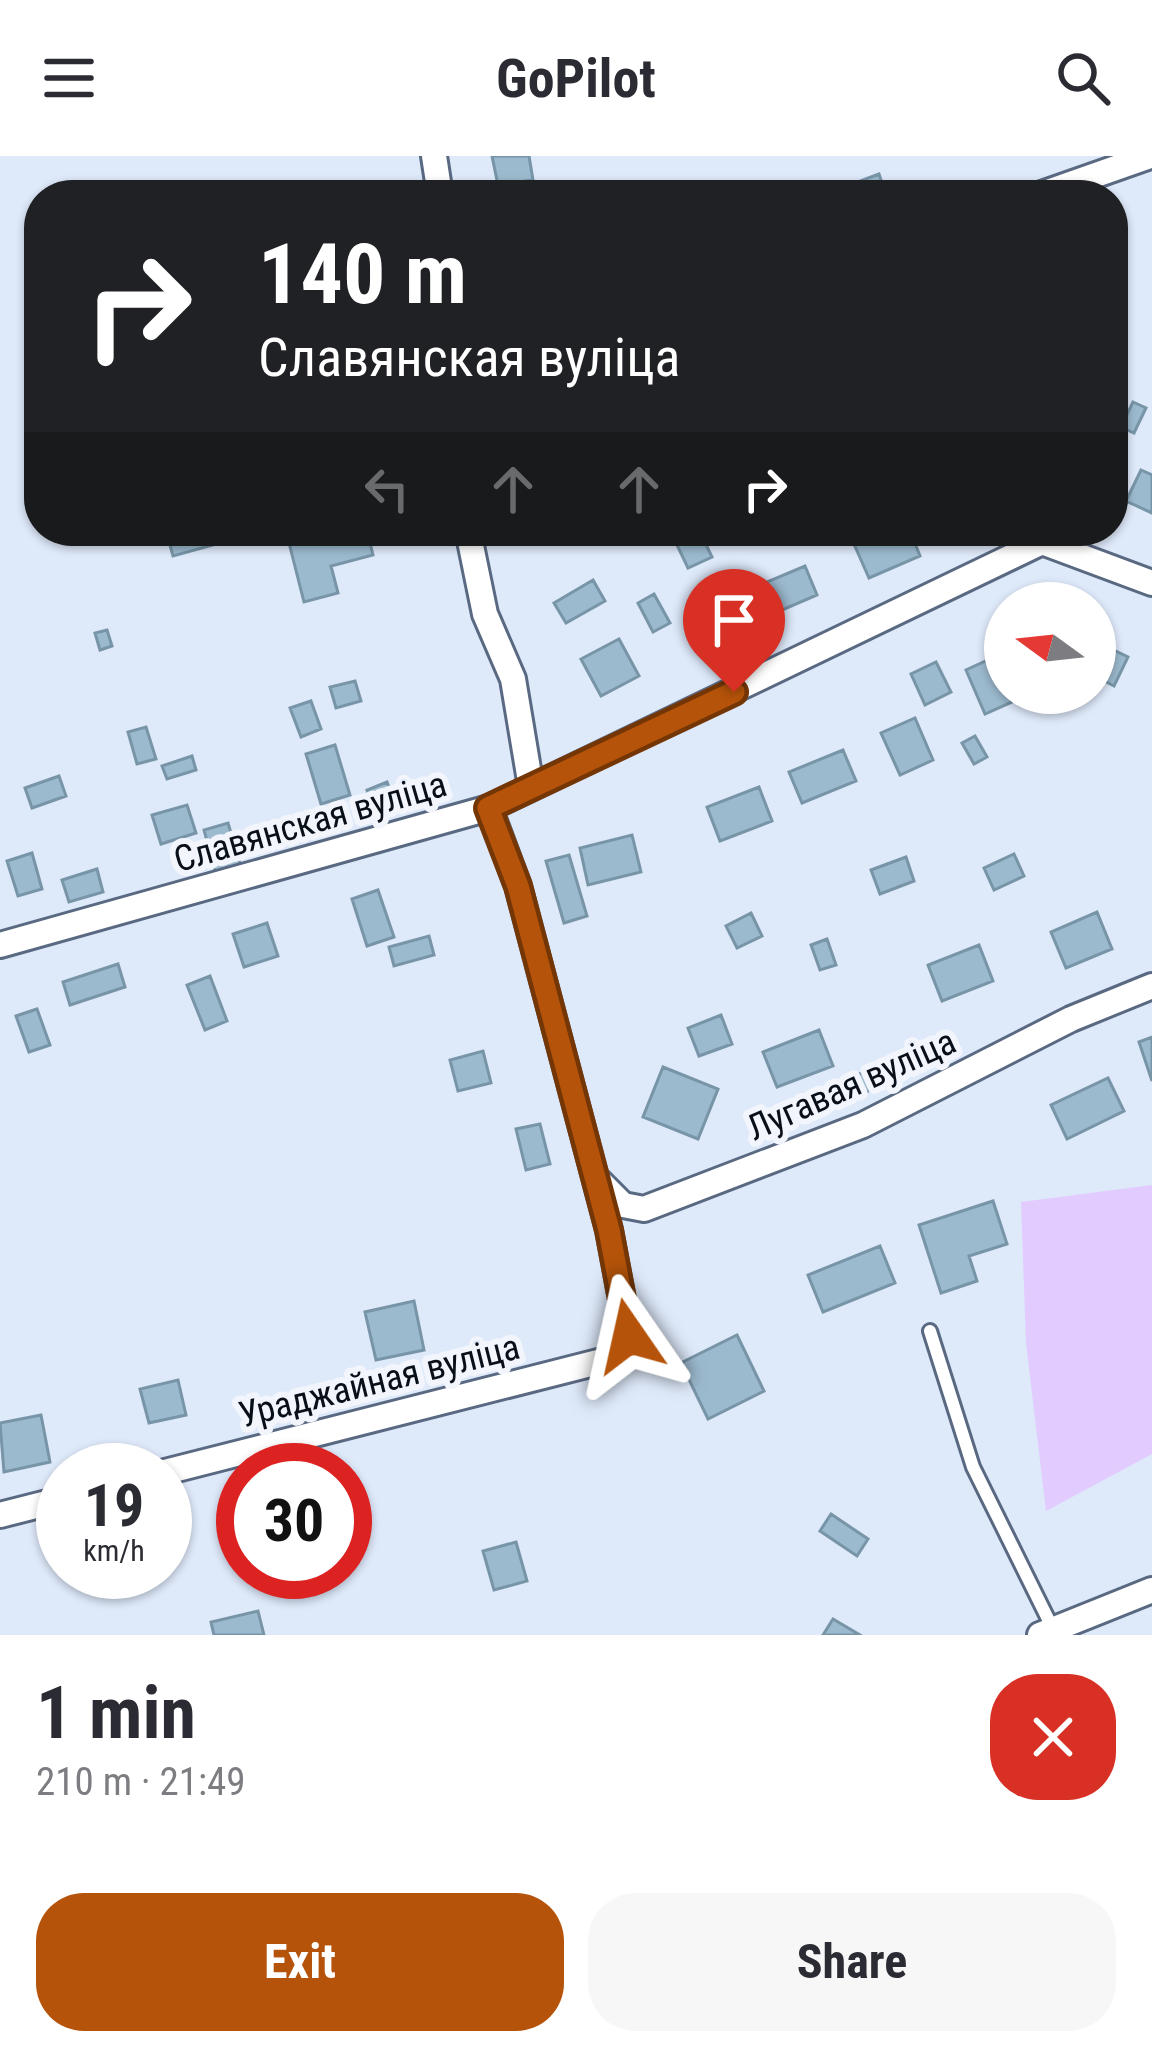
<!DOCTYPE html>
<meta charset="utf-8">
<style>
body{margin:0;font-family:"Roboto Condensed",sans-serif;background:#f7f7f7;color:#2b2b33;height:100vh;display:flex;flex-direction:column;font-size:45px;white-space:nowrap}
*{box-sizing:border-box;margin:0}
p{font-size:39px;color:#7c7c81}
.icon{flex:none;width:66px;height:66px;fill:none;stroke:currentColor;stroke-width:2;stroke-linecap:round;stroke-linejoin:round}
.map{position:relative;height:1479px;overflow:hidden}
.side{display:flex;flex-direction:column;background:#fff;flex:1}
.side>*{flex:none}
.hud{position:absolute;left:24px;top:24px;width:1104px;height:366px;border-radius:48px;box-shadow:0 3px 9px #0004;background:#202124;color:#fff;overflow:hidden}
.needle{width:78px;rotate:285deg}
.tools{position:absolute;left:984px;top:426px;display:grid;gap:24px}
.tools a{display:grid;place-items:center;width:132px;height:132px;border-radius:50%;background:#fff;box-shadow:0 3px 9px #0004;font-size:60px}
.speed{position:absolute;left:36px;top:1287px;display:flex;gap:24px;font-size:60px;font-weight:700;text-align:center}
.speed>*{display:grid;place-content:center;width:156px;height:156px;border-radius:50%;background:#fff;box-shadow:0 3px 9px #0004;line-height:1}
.speed small{font-size:30px;font-weight:400}
.speed .limit{border:18px solid #d22;background:#fff;color:#111}
.pin{position:absolute;display:grid;place-items:center;width:102px;height:102px;color:#fff;margin:-123px -51px;border-radius:50% 50% 50% 0;rotate:-45deg;box-shadow:0 0 12px #0007}
.pin .icon{rotate:45deg}
.me{position:absolute;width:132px;margin:-66px;rotate:349deg;stroke-linejoin:round;filter:drop-shadow(0 0 9px #0008)}
.turn{display:flex;align-items:center;gap:42px;height:252px;padding:0 36px;font-size:54px}
.turn .icon{width:156px;height:156px;stroke-width:2.5}
.turn b{display:block;font-size:84px;line-height:102px}
.lanes{display:flex;align-items:center;height:114px;padding:0 36px;background:#0003;justify-content:center;gap:60px;direction:ltr}
.lanes .off{opacity:.35}
.round{display:grid;place-items:center;flex:none;width:126px;height:126px;border-radius:48px;background:#f7f7f7}
.headline{display:flex;align-items:center;justify-content:space-between;height:204px;padding:0 36px}
h1{font-size:72px;font-weight:700;line-height:90px}
.button{display:flex;gap:24px;margin-top:auto;padding:24px 36px}
.button a{flex:1;height:138px;border-radius:48px;background:#b45309;color:#fff;font-size:48px;font-weight:700;line-height:138px;text-align:center}
.button a+a{background:#f7f7f7;color:#2b2b33}
header{display:flex;justify-content:space-between;align-items:center;height:156px;padding:0 36px;background:#fff;font-size:54px;font-weight:700}
.map>svg:first-child{display:block}
.green{fill:#e2cbfe}
.building{fill:#9cbace;stroke:#7895a8;stroke-width:3}
.lines{fill:none;stroke-linecap:round;stroke-linejoin:round}
.lane-casing{stroke:#5a6982;stroke-width:18}
.street-casing{stroke:#5a6982;stroke-width:30}
.lane{stroke:#fff;stroke-width:12}
.street{stroke:#fff;stroke-width:24}
.route-casing{stroke:#753606;stroke-width:30}
.route{stroke:#b45309;stroke-width:21}
.labels{text-anchor:middle;stroke-width:12;stroke-linejoin:round;paint-order:stroke}
.street-label{font-size:36px;fill:#090f18;stroke:#f2f5fb}
</style>
<header><svg class="icon" aria-label="menu" viewBox="0 0 24 24"><path d="M4 6h16M4 12h16M4 18h16"/></svg>GoPilot<svg class="icon" aria-label="search" viewBox="0 0 24 24"><circle cx="10" cy="10" r="6"/><path d="M15 15l6 6"/></svg></header>
<div class="map">
<svg width="1152" height="1479" viewBox="0 0 1152 1479">
<rect width="100%" height="100%" fill="#dee9fa"/>
<path class="green" d="M1152 1029V1298L1046 1355 1026 1187 1021 1046Z"/>
<path class="building" d="M492 0H529L533 24 498 29Z
M879 18 886 39H828V37Z
M1133 246 1146 252 1134 277 1121 271Z
M1141 314 1152 319V357L1126 345Z
M166 375H209L213 389 173 400Z
M286 375H367L373 399 331 410 338 437 304 446Z
M885 375H910L920 400 869 422 854 388Z
M700 376 712 401 688 412 676 387Z
M805 410 817 439 773 458 760 429Z
M593 424 605 445 566 467 554 447Z
M654 438 670 467 653 476 638 447Z
M107 474 112 490 100 494 95 477Z
M619 483 639 520 601 540 581 503Z
M1095 485 1128 501 1114 530 1095 520Z
M1005 496V537H1032L985 558 966 514Z
M936 506 951 536 925 549 911 518Z
M355 525 361 545 336 552 330 531Z
M311 545 321 573 301 581 290 552Z
M915 562 933 604 900 619 881 577Z
M146 571 156 603 137 608 128 576Z
M975 580 987 601 974 608 962 587Z
M335 589 350 639 321 648 306 598Z
M843 594 856 625 802 647 789 616Z
M192 600 196 614 167 623 162 610Z
M59 620 66 640 32 652 25 632Z
M387 626 396 649 376 657 367 634Z
M759 631 772 665 720 685 707 651Z
M187 649 196 677 161 688 152 659Z
M228 667 241 711 216 718 204 674Z
M632 679 641 716 588 729 580 692Z
M32 697 42 733 18 740 7 705Z
M1014 698 1024 720 994 734 984 712Z
M569 699 587 760 564 767 546 705Z
M906 701 914 725 880 738 871 714Z
M97 713 103 736 69 746 62 724Z
M378 734 394 781 367 790 352 743Z
M1097 756 1112 793 1066 812 1051 776Z
M751 757 762 780 737 792 726 770Z
M267 767 278 800 244 811 233 778Z
M429 780 434 799 394 810 389 791Z
M827 783 836 809 820 814 811 789Z
M979 789 993 825 942 845 928 809Z
M118 808 125 831 70 849 63 826Z
M210 820 227 865 205 874 187 829Z
M37 853 50 889 29 896 16 860Z
M721 859 732 888 699 900 688 872Z
M819 874 833 910 777 931 763 896Z
M1152 881V925L1139 886Z
M483 895 491 927 458 935 450 904Z
M885 907 892 925 859 939 852 921Z
M663 911 718 933 698 983 643 961Z
M1108 922 1124 955 1067 983 1051 949Z
M540 968 550 1008 526 1014 516 973Z
M993 1045 1007 1088 969 1100 977 1125 941 1137 919 1069Z
M880 1090 895 1127 823 1156 808 1119Z
M414 1145 424 1194 376 1204 365 1156Z
M737 1179 764 1235 708 1263 681 1207Z
M178 1224 186 1259 149 1267 140 1233Z
M41 1259 50 1306 4 1316 0 1267Z
M831 1358 868 1383 857 1400 820 1375Z
M516 1386 527 1425 494 1434 483 1395Z
M258 1455 264 1479H214L211 1466Z
M833 1463 860 1479H823Z"/>
<g class="lines">
<defs>
<path id="lane" d="M930 1175 973 1311 1052 1471"/>
<path id="street" d="M434 0 440 39
M1039 39 1150 0
M468 375 485 458 513 523 531 631
M0 789 489 652 1042 386 1152 427
M596 1022 623 1049 644 1053 863 969 1071 863 1152 830
M165 1316 610 1203 629 1181 609 1074 518 730 489 652
M0 1359 63 1343
M1040 1479 1152 1434"/>
</defs>
<use href="#lane" class="lane-casing"/>
<use href="#street" class="street-casing"/>
<use href="#lane" class="lane"/>
<use href="#street" class="street"/>
</g>
<g class="lines">
<defs>
<path id="route" d="M629 1180 609 1074 518 730 488 652 734 536"/>
</defs>
<use href="#route" class="route-casing"/>
<use href="#route" class="route"/>
</g>
<g class="labels">
<g class="street-label">
<text transform="translate(310 665) rotate(-16)" y="13">Славянская вуліца</text>
<text transform="translate(851 928) rotate(-24)" y="13">Лугавая вуліца</text>
<text transform="translate(379 1224) rotate(-14)" y="13">Ураджайная вуліца</text>
</g>
</g>
</svg>
<div class="tools">
<a><svg class="needle" viewBox="-14 -14 28 28"><path d="M0-13l5 13h-10z" fill="#e53935"/><path d="M0 13l5-13h-10z" fill="#7c7c81"/></svg></a>
</div>
<div class="speed"><div>19<small>km/h</small></div><div class="limit">30</div></div>
<div class="pin" style="left:734px;top:536px;background:#d93025"><svg class="icon" aria-label="arrive" viewBox="0 0 24 24"><path d="M6 21V4h12l-3 4 3 4H6"/></svg></div>
<svg class="me" style="left:629px;top:1180px" viewBox="-20 -20 40 40"><path d="M0-17L14 15 0 8-14 15z" fill="#b45309" stroke="#fff" stroke-width="4"/></svg>
<div class="hud">
<div class="turn"><svg class="icon" aria-label="right" viewBox="0 0 24 24"><path d="M7 20v-9h11M14 6l5 5-5 5"/></svg><div><b>140 m</b>Славянская вуліца</div></div>
<div class="lanes"><svg class="icon off" aria-label="left" viewBox="0 0 24 24"><path d="M17 20v-9H6M10 6l-5 5 5 5"/></svg><svg class="icon off" aria-label="ahead" viewBox="0 0 24 24"><path d="M12 20V5M6 11l6-6 6 6"/></svg><svg class="icon off" aria-label="ahead" viewBox="0 0 24 24"><path d="M12 20V5M6 11l6-6 6 6"/></svg><svg class="icon" aria-label="right" viewBox="0 0 24 24"><path d="M7 20v-9h11M14 6l5 5-5 5"/></svg></div>
</div>
</div>
<section class="side">
<div class="headline"><div><h1>1 min</h1><p>210 m · 21:49</p></div><a class="round" style="background:#d93025;color:#fff"><svg class="icon" aria-label="close" viewBox="0 0 24 24"><path d="M6 6l12 12M18 6L6 18"/></svg></a></div>
<div class="button"><a>Exit</a><a>Share</a></div>
</section>
